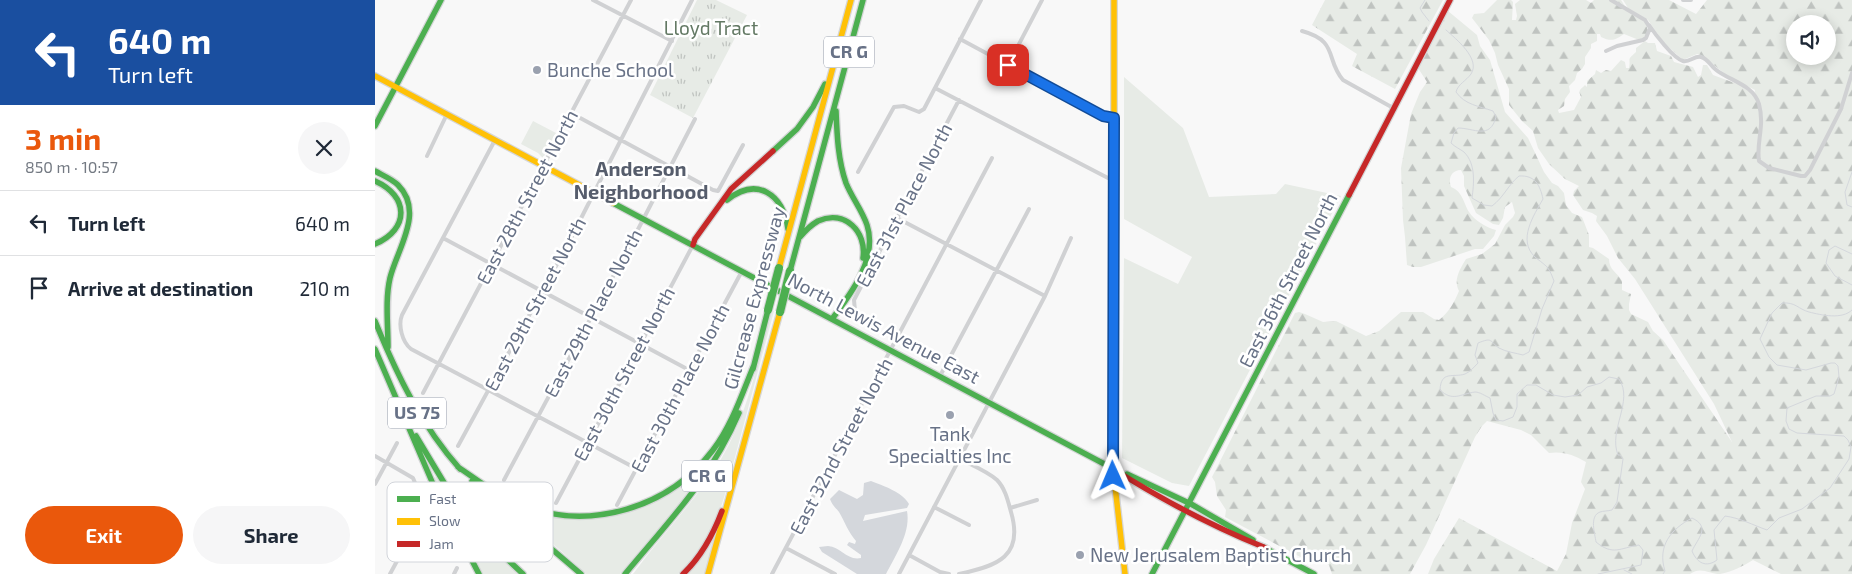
<!DOCTYPE html>
<meta charset="utf-8">
<style>
body{margin:0;font-family:"Exo 2",sans-serif;background:#f6f6f7;color:#1f2937;height:100vh;display:flex;flex-direction:column;font-size:19px;white-space:nowrap}
*{box-sizing:border-box;margin:0}
p{font-size:16px;color:#747a83}
.icon{flex:none;width:28px;height:28px;fill:none;stroke:currentColor;stroke-width:2;stroke-linecap:round;stroke-linejoin:round}
.map{position:relative;flex:1;overflow:hidden}
.side{display:flex;flex-direction:column;background:#fff;width:375px}
.side>*{flex:none}
.guide{background:#1a4fa0;color:#fff;overflow:hidden}
.buttons{position:absolute;left:1411px;top:15px;display:grid;gap:10px}
.buttons a{display:grid;place-items:center;width:50px;height:50px;border-radius:50%;background:#fff;box-shadow:0 2px 12px #0003;font-size:25px}
.pin{position:absolute;display:grid;place-items:center;width:42px;height:42px;color:#fff;margin:-21px;border-radius:10px;box-shadow:0 2px 8px #0006}
.me{position:absolute;width:55px;margin:-28px;rotate:359deg;stroke-linejoin:round;filter:drop-shadow(0 0 4px #0008)}
.turn{display:flex;align-items:center;gap:18px;height:105px;padding:0 25px;font-size:22px}
.turn .icon{width:65px;height:65px;stroke-width:2.5}
.turn b{display:block;font-size:35px;line-height:42px}
.round{display:grid;place-items:center;flex:none;width:52px;height:52px;border-radius:26px;background:#f6f6f7}
.overview{display:flex;align-items:center;justify-content:space-between;height:85px;padding:0 25px}
h1{font-size:30px;font-weight:700;line-height:38px;color:#ea580c}
.primary-button{display:flex;gap:10px;margin-top:auto;padding:10px 25px}
.primary-button a{flex:1;height:58px;border-radius:30px;background:#ea580c;color:#fff;font-size:20px;font-weight:700;line-height:58px;text-align:center}
.primary-button a+a{background:#f6f6f7;color:#1f2937}
ul{padding:0;list-style:none}
li{display:flex;align-items:center;gap:15px;height:65px;padding:0 25px;border-top:1px solid #e0e1e3}
li div{flex:1}
li b{display:block;font-size:19px}
li em{font-style:normal}
main{display:flex;flex:1;min-height:0}
.map>svg:first-child{display:block}
.grass{fill:#e7ebe6}
.forest{fill:url(#forest-firs);fill-rule:evenodd}
.park{fill:url(#park-tufts)}
.water{fill:#d4d7dc}
.lines{fill:none;stroke-linecap:round;stroke-linejoin:round}
.stream{stroke:#d4d7dc;stroke-width:1}
.fast-casing{stroke:#d5d6d7;stroke-width:8}
.slow-casing{stroke:#d5d6d7;stroke-width:8}
.jam-casing{stroke:#d5d6d7;stroke-width:8}
.street{stroke:#d0d1d3;stroke-width:4}
.fast{stroke:#4caf50;stroke-width:5.5}
.slow{stroke:#ffc107;stroke-width:5.5}
.jam{stroke:#c62828;stroke-width:5.5}
.fast-bridge-casing{stroke:#d4d4d5;stroke-width:10;stroke-linecap:butt}
.fast-bridge{stroke:#4caf50;stroke-width:8}
.route-casing{stroke:#114b97;stroke-width:12}
.route{stroke:#1a73e8;stroke-width:9}
.poi-dot{fill:#9aa1af;stroke:#fff;stroke-width:2}
.labels{text-anchor:middle;stroke-width:5;stroke-linejoin:round;paint-order:stroke}
.shield{fill:#fff;stroke:#959cab;stroke-width:1}
.shield-label{font-size:18px;font-weight:bold;fill:#687287}
.park-label{font-size:19px;fill:#637964;stroke:#fff}
.poi-label{font-size:19px;fill:#687287;stroke:#fff;text-anchor:start}
.street-label{font-size:19px;fill:#687287;stroke:#fff}
.neighbourhood-label{font-size:20px;font-weight:bold;fill:#565d6c;stroke:#fff}
.key{fill:#fff;stroke:#d2d5db;stroke-width:1}
.key-label{font-size:14px;fill:#687287}
</style>
<main>
<section class="side">
<div class="guide">
<div class="turn"><svg class="icon" aria-label="left" viewBox="0 0 24 24"><path d="M17 20v-9H6M10 6l-5 5 5 5"/></svg><div><b>640 m</b>Turn left</div></div>
</div>
<div class="overview"><div><h1>3 min</h1><p>850 m · 10:57</p></div><a class="round"><svg class="icon" aria-label="close" viewBox="0 0 24 24"><path d="M6 6l12 12M18 6L6 18"/></svg></a></div>
<ul>
<li><svg class="icon" aria-label="left" viewBox="0 0 24 24"><path d="M17 20v-9H6M10 6l-5 5 5 5"/></svg><div><b>Turn left</b></div><em>640 m</em></li>
<li><svg class="icon" aria-label="arrive" viewBox="0 0 24 24"><path d="M6 21V4h12l-3 4 3 4H6"/></svg><div><b>Arrive at destination</b></div><em>210 m</em></li>
</ul>
<div class="primary-button"><a>Exit</a><a>Share</a></div>
</section>
<div class="map">
<svg width="1477" height="574" viewBox="0 0 1477 574">
<defs>
<pattern id="forest-firs" width="22" height="20" patternUnits="userSpaceOnUse" patternTransform="scale(1.25)"><rect width="22" height="20" fill="#e7ebe6"/><path d="M5 1l3.5 6h-7zM16 11l3.5 6h-7z" fill="#bfc3c0"/></pattern>
<pattern id="park-tufts" width="24" height="20" patternUnits="userSpaceOnUse" patternTransform="scale(1.25)"><rect width="24" height="20" fill="#e7ebe6"/><path d="M3 7l-1-3M5 7V3M7 7l1-3M15 17l-1-3M17 17v-4M19 17l1-3" fill="none" stroke="#bfc3c0"/></pattern>
</defs>
<rect width="100%" height="100%" fill="#f8f8f8"/>
<path class="grass" d="M749 77 808 128 834 197 901 194 910 184 966 196 814 486 797 483 747 458 749 258 803 284 817 257 749 219Z
M158 121 181 133 168 158 163 153 146 144Z
M396 311H399L351 491 341 523 333 540 312 567 303 574H258C286 535 321 501 346 459 373 414 383 361 396 311Z
M339 454 340 455C314 498 278 535 245 574H211L185 550 121 497 122 496 190 518 280 502Z
M62 477 142 574H108L97 556 58 478Z
M341 533 331 574H312Z"/>
<path class="forest" d="M950 0H1068L1020 89 977 66 982 54 937 25Z
M1122 0H1136L1138 2 1137 20H1141L1142 16 1140 4 1145 0H1211L1216 3 1219 0H1246L1251 8 1271 23 1273 32 1269 38 1264 40 1249 34C1240 40 1237 42 1226 37L1225 34H1222V41L1216 44V48L1210 57V64L1207 69 1202 73 1200 80 1194 86 1195 92 1190 99 1189 106 1183 110 1184 113 1199 110 1206 97C1203 90 1205 90 1210 85L1212 87V81L1220 74 1221 70 1226 73 1231 70 1236 71 1246 60 1250 62 1251 68H1254C1256 57 1251 61 1261 52V48L1270 41 1273 43H1280L1282 51 1296 56 1299 62 1318 67 1323 77 1326 75 1328 65H1332L1338 75 1365 85 1379 95 1380 90 1354 77 1326 55 1322 54 1308 60 1289 43 1273 20 1253 8 1248 0H1294L1321 14 1332 0H1477V574H1406L1378 560C1368 566 1357 572 1345 574 1334 574 1326 566 1315 574H1053L1059 559 1084 518 1182 571 1191 554 1197 523 1210 489 1206 482 1211 462C1199 455 1188 451 1174 453L1156 435 1146 430 1112 421 1107 426 1100 437 1051 545 1035 574H957L954 565 947 561 943 563 931 560 850 517 851 510 842 496 840 482 837 477 920 313 924 312 930 314 948 322 961 321 991 336 1004 331 1026 312H1048L1059 319 1064 320C1074 312 1079 303 1084 291 1078 280 1085 269 1091 259L1107 254 1120 244 1130 225 1138 217 1140 213 1137 202 1130 207 1128 218 1124 225 1118 224 1101 213 1089 186V176L1086 170C1076 170 1073 179 1076 187 1088 192 1088 202 1094 212 1099 220 1112 228 1121 230L1119 236 1108 249H1100L1046 267H1038L1032 265 1030 237 1028 220 1026 168 1036 114 1045 92 1052 82 1043 68 1073 11 1102 35 1105 46 1115 60 1130 112 1153 138 1169 172 1177 183 1183 186 1189 193 1191 205 1197 213 1207 217 1214 235V247L1218 248 1234 259C1234 270 1242 272 1247 281V290L1256 294 1254 304V310L1256 314 1273 322 1278 331 1288 340 1357 442 1339 404 1260 279 1243 258 1232 236 1221 221 1222 216 1217 213 1208 210 1198 195 1199 191 1204 186 1190 179 1174 164 1163 148 1158 131 1147 121 1134 105V89L1123 65 1120 53 1114 40 1097 18 1099 14 1109 13ZM1420 24H1452V56H1420Z"/>
<path class="park" d="M322 0H341L372 15 318 118 275 95Z"/>
<path class="water" d="M496 481C509 486 527 492 534 504L532 508 490 515 488 521 532 511C536 533 520 556 511 574H482L447 552 444 547C447 547 450 546 453 546 466 547 472 561 486 558V555L472 545 474 542 480 544 481 541C473 532 470 522 464 512 460 507 457 505 455 499L464 490 482 499 488 495 489 483Z"/>
<g class="lines">
<path class="stream" d="M1050 0 1045 8 1047 12 1054 21
M1071 30C1081 39 1106 59 1096 74 1091 81 1083 84 1081 92 1090 105 1104 106 1118 111L1121 117C1115 140 1099 128 1083 128L1079 133 1076 143C1080 147 1085 149 1089 152 1101 164 1099 183 1097 198L1109 205 1117 206C1129 197 1133 185 1144 176 1160 175 1165 185 1168 199 1159 215 1142 240 1160 257 1172 267 1173 265 1179 281L1167 309 1154 352 1148 355C1141 353 1131 352 1124 348 1114 341 1118 337 1103 343L1100 355 1103 363C1099 367 1095 372 1090 374 1078 378 1066 370 1065 390 1078 402 1085 394 1100 392 1105 392 1110 396 1115 398L1118 413 1121 420 1128 421 1138 417 1142 407V394L1152 385H1161L1178 395 1190 397 1203 395 1212 387 1226 383 1234 377 1244 379C1259 401 1233 430 1243 455H1245L1248 459 1242 502 1237 510C1233 511 1228 511 1225 512 1214 516 1220 534 1221 542 1238 556 1245 548 1264 545L1268 550 1266 565 1223 574
M1477 172 1470 192 1472 205 1477 207
M1477 254 1460 246 1454 250 1451 263 1460 276 1477 285
M1249 570 1257 574
M1288 574 1290 571C1282 546 1296 529 1317 518 1336 527 1323 538 1317 551 1322 563 1331 568 1342 560L1339 530 1350 516C1365 518 1378 525 1392 530L1404 518 1427 509 1455 488 1474 459 1476 447 1473 440 1469 436 1422 433 1414 429 1411 421 1412 408 1441 396H1455L1459 394 1464 377 1463 366 1460 363H1456L1431 370 1402 365 1394 357 1385 339 1397 313 1407 303C1421 302 1423 309 1434 312 1446 315 1467 320 1477 310"/>
<defs>
<path id="fast" d="M0 126 66 0
M398 151 422 129 438 107 450 84
M0 171C7 175 17 179 23 185 50 212 22 249 15 278 10 300 13 324 13 347
M0 181C34 196 35 229 0 244
M352 200C382 176 408 194 413 229
M238 203 735 467
M425 237C430 231 436 225 443 221 470 209 492 232 488 258
M415 271 488 0
M457 319C476 294 503 258 492 225 487 210 477 198 471 183 463 160 462 135 461 111
M0 321C22 375 46 425 85 469
M0 349 61 491 104 574
M378 369 393 310
M41 436 74 491 132 559 148 574
M83 467C104 481 124 497 148 506 216 531 294 508 338 450 357 425 367 394 379 365
M752 474 816 504 878 540
M97 481 206 574
M888 547 939 574
M250 574C295 520 336 478 364 413
M777 574 974 195"/>
<path id="slow" d="M0 76 238 203
M739 178V0
M404 268 476 0
M738 298V468L750 574
M333 574 405 312"/>
<path id="jam" d="M974 195 1075 0
M318 245 320 239 356 189 398 151
M738 298 739 178
M735 467C784 498 836 526 891 548
M308 574C327 556 338 535 347 511"/>
</defs>
<use href="#fast" class="fast-casing"/>
<use href="#slow" class="slow-casing"/>
<use href="#jam" class="jam-casing"/>
<path class="street" d="M218 0 297 41
M1308 0H1316
M1274 25C1280 34 1298 58 1308 61 1314 63 1320 55 1326 57 1332 58 1336 66 1340 69 1354 81 1378 84 1384 104 1390 127 1381 142 1384 161L1394 168 1426 176H1430L1435 170 1466 109 1477 73
M927 31C964 41 950 59 968 80L1020 109
M585 39 728 116 739 118
M1231 51 1242 46 1268 40 1271 38 1275 28 1270 20 1236 0
M633 65 667 0
M560 88 733 178 739 179
M196 113 338 190 343 191 368 145
M120 140 27 315C23 325 27 342 36 349L262 469
M52 156 72 114
M483 172 519 107 529 106 544 112 549 109 606 0
M522 218 670 296
M68 238 314 370
M480 311 479 300 584 100
M565 376 654 209
M48 393 256 0
M83 446 194 242 317 0
M0 456 38 478 48 502V513L15 574
M129 480 257 241 320 119
M0 484 22 443
M181 503 318 245
M242 505 367 271
M559 507 594 525
M635 508 662 500
M411 548 460 574
M534 555 565 572 574 574
M79 574 82 568
M397 574 617 158
M524 574 670 296 696 238
M584 574C623 566 649 556 636 512 633 501 630 488 622 480 612 471 596 465 585 459"/>
<use href="#fast" class="fast"/>
<use href="#slow" class="slow"/>
<use href="#jam" class="jam"/>
<defs>
<path id="fast-bridge" d="M393 310 404 268
M405 312 415 271"/>
</defs>
<use href="#fast-bridge" class="fast-bridge-casing"/>
<use href="#fast-bridge" class="fast-bridge"/>
</g>
<g class="lines">
<defs>
<path id="route" d="M633 65 728 116 739 118 738 476"/>
</defs>
<use href="#route" class="route-casing"/>
<use href="#route" class="route"/>
</g>
<g class="poi-dot">
<circle cx="162" cy="70" r="5"/>
<circle cx="575" cy="415" r="5"/>
<circle cx="705" cy="555" r="5"/>
</g>
<g class="labels">
<g class="shield">
<rect x="449" y="36.5" width="50" height="31" rx="4"/>
<rect x="13" y="397.5" width="58" height="31" rx="4"/>
<rect x="307" y="460.5" width="50" height="31" rx="4"/>
</g>
<g class="shield-label">
<text x="474" y="58">CR G</text>
<text x="42" y="419">US 75</text>
<text x="332" y="482">CR G</text>
</g>
<g class="park-label">
<text x="336" y="35">Lloyd Tract</text>
</g>
<g class="poi-label">
<text x="172" y="77">Bunche School</text>
<text x="575" y="441" text-anchor="middle">Tank<tspan x="575" dy="22">Specialties Inc</tspan></text>
<text x="715" y="562">New Jerusalem Baptist Church</text>
</g>
<g class="street-label">
<text transform="translate(152 197) rotate(-62)" y="7">East 28th Street North</text>
<text transform="translate(529 205) rotate(-62)" y="7">East 31st Place North</text>
<text transform="translate(913 280) rotate(-63)" y="7">East 36th Street North</text>
<text transform="translate(379 298) rotate(-75)" y="7">Gilcrease Expressway</text>
<text transform="translate(160 304) rotate(-62)" y="7">East 29th Street North</text>
<text transform="translate(218 313) rotate(-62)" y="7">East 29th Place North</text>
<text transform="translate(509 328) rotate(28)" y="7">North Lewis Avenue East</text>
<text transform="translate(249 374) rotate(-62)" y="7">East 30th Street North</text>
<text transform="translate(305 388) rotate(-62)" y="7">East 30th Place North</text>
<text transform="translate(466 446) rotate(-62)" y="7">East 32nd Street North</text>
</g>
<g class="neighbourhood-label">
<text x="266" y="176">Anderson<tspan x="266" dy="23">Neighborhood</tspan></text>
</g>
</g>
<rect x="12" y="482" width="166" height="80" rx="8" class="key"/>
<rect x="22" y="496" width="23" height="6" fill="#4caf50"/>
<rect x="22" y="518" width="23" height="7" fill="#ffc107"/>
<rect x="22" y="541" width="23" height="6" fill="#c62828"/>
<g class="key-label">
<text x="54" y="504">Fast</text>
<text x="54" y="526">Slow</text>
<text x="54" y="549">Jam</text>
</g>
</svg>
<div class="buttons">
<a><svg class="icon" aria-label="sound" viewBox="0 0 24 24"><path d="M4 9h4l5-4v14l-5-4H4zM17 9q2 3 0 6"/></svg></a>
</div>
<div class="pin" style="left:633px;top:65px;background:#d93025"><svg class="icon" aria-label="arrive" viewBox="0 0 24 24"><path d="M6 21V4h12l-3 4 3 4H6"/></svg></div>
<svg class="me" style="left:738px;top:476px" viewBox="-20 -20 40 40"><path d="M0-17L14 15 0 8-14 15z" fill="#1a73e8" stroke="#fff" stroke-width="4"/></svg>
</div>
</main>
